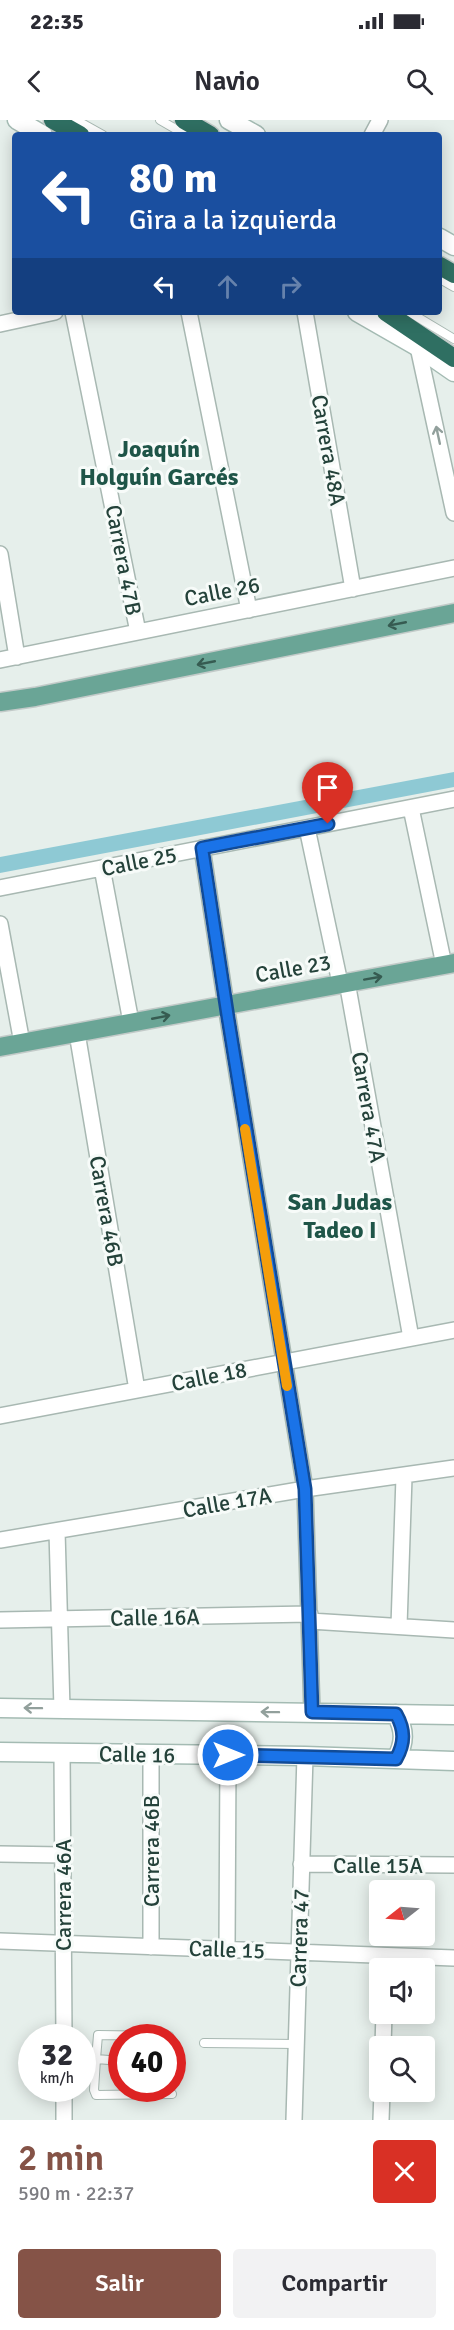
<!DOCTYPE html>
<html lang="es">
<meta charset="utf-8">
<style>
body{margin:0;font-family:Signika,sans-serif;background:#f2f2f3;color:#2b2b33;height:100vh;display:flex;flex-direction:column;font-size:22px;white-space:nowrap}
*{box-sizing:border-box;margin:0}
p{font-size:20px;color:#7c7c81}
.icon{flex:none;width:33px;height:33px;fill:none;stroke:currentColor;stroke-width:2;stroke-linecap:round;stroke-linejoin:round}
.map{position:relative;height:2000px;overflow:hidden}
.drawer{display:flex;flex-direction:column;background:#fff;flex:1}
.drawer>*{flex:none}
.guide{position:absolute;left:12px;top:12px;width:430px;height:183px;border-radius:6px;box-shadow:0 3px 15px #0003;background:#1a4fa0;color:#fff;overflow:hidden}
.needle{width:39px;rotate:253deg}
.buttons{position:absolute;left:369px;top:1760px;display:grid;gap:12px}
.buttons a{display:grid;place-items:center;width:66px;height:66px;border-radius:6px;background:#fff;box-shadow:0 3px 15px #0003;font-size:30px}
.speed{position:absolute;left:18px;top:1904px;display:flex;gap:12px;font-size:30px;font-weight:700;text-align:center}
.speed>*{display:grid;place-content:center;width:78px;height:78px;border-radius:50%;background:#fff;box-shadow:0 3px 15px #0003;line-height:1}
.speed small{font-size:15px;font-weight:400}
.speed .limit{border:9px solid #d22;background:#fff;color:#111}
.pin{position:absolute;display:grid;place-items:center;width:51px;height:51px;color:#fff;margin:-62px -26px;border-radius:50% 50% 50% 0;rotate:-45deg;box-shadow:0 0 6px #0007}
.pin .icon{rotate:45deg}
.me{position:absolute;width:66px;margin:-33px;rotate:90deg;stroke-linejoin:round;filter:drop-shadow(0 0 4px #0008)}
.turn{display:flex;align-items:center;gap:21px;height:126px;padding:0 18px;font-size:27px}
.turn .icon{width:78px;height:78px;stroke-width:2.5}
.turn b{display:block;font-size:42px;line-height:51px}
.lanes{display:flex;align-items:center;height:57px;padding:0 18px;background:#0003;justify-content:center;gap:30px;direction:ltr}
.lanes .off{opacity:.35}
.round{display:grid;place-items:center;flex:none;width:63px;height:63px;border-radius:6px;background:#f2f2f3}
.head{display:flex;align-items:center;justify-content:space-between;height:102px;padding:0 18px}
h1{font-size:36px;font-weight:600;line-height:45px;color:#855347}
.action{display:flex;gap:12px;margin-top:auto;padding:12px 18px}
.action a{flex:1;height:69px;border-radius:6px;background:#855347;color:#fff;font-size:24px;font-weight:600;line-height:69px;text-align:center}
.action a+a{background:#f2f2f3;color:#2b2b33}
.status{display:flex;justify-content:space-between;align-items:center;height:42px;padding:0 30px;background:#fff;direction:ltr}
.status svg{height:16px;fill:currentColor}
header{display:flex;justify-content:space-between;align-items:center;height:78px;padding:0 18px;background:#fff;font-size:27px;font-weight:600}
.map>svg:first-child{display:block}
.water{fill:#8ec9d4}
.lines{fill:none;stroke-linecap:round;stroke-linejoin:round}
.lane-casing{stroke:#a8b8b2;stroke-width:10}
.street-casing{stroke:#a8b8b2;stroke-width:18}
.secondary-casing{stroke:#a4bbb3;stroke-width:21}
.primary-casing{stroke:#c2cac8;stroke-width:21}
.highway-casing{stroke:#c2cac8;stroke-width:21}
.lane{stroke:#fff;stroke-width:8}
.street{stroke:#fff;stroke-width:15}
.secondary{stroke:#fff;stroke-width:18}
.primary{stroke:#6aa596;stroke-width:18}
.highway{stroke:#2f6f62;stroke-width:18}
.oneway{stroke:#92a09c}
.oneway2{stroke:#365b51}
.route-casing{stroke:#114b97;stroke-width:15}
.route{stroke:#1a73e8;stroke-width:10}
.slow{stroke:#f59e0b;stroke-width:10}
.labels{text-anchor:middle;stroke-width:6;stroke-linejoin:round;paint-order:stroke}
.street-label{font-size:22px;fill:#24423a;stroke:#f7fbf9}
.neighbourhood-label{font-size:24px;font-weight:bold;fill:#1f5548;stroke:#f7fbf9}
</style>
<div class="status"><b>22:35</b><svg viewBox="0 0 49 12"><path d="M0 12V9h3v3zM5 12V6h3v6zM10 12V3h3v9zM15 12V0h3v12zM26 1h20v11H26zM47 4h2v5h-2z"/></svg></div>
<header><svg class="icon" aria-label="back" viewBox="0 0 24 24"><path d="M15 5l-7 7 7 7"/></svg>Navio<svg class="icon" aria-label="search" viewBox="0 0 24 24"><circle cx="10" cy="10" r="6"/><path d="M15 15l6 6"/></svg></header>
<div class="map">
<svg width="454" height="2000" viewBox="0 0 454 2000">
<rect width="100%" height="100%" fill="#e6efeb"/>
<path class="water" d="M454 652V667L0 753V737Z"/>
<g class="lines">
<defs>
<path id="lane" d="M76 0 103 15
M160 0 186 15
M440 159 454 167
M409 192 454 219
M204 1923 296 1924
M82 1938 96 1939 94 1970 96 1975 172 1974
M122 1941 96 1939 98 1915 169 1916"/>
<path id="street" d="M372 15 380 0
M73 192 138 512
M189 192 249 490
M305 192 353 469
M0 204 55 192
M418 227 454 393
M0 434 17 537
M0 540 454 448
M411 688 444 845
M307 708 340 863
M202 728 228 898 305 1369 312 1592
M102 748 131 902
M0 768 454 679
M0 804 22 923
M347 862 411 1218
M77 913 137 1270
M0 1296 454 1210
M57 1411 62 1589
M0 1420 305 1369 454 1348
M0 1500 310 1494
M310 1501 454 1510
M399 1506 404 1357
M62 1633 64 1917
M151 1635V1827
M0 1734 63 1735
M301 1744 454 1745
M0 1821 454 1838
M227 1829 228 1635
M383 1926 384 1893
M64 1968V2000
M294 2000 305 1636
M381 2000 382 1971"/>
<path id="secondary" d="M17 0 43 15
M229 0 256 15
M440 118 454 126
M357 192 418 227 454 252
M0 1588 454 1595
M0 1632 305 1636 454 1641
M396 1639C405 1623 405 1610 396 1594"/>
<path id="primary" d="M0 582 35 577 454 493
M0 927 454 843"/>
<path id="highway" d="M53 0 80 15
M184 0 210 15
M440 146 454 154
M386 192 454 238"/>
</defs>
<use href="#lane" class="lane-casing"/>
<use href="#street" class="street-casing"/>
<use href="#secondary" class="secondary-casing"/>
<use href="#primary" class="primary-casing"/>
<use href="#highway" class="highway-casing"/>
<use href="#lane" class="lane"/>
<use href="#street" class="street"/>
<use href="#secondary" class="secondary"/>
<use href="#primary" class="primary"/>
<use href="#highway" class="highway"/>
</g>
<defs><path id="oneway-shaft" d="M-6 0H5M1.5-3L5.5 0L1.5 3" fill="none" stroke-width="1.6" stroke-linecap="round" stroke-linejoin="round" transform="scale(1.5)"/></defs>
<g class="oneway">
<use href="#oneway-shaft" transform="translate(438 315) rotate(-102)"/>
<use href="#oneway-shaft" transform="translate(33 1588) rotate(-179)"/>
<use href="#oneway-shaft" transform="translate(270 1592) rotate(-179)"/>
</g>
<g class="oneway2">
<use href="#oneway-shaft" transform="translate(397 504) rotate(169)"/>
<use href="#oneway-shaft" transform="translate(206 543) rotate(169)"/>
<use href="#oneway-shaft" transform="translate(373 858) rotate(-10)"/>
<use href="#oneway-shaft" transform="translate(161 897) rotate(-11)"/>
</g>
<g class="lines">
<defs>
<path id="route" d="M228 1635 396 1639C405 1623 405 1610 396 1594L312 1592 305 1369 228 898 202 728 328 704"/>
</defs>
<use href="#route" class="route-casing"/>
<use href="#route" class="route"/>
<path class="slow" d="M245 1009 287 1266"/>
</g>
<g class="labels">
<g class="street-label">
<text transform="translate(329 330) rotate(80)" y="8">Carrera 48A</text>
<text transform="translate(124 440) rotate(79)" y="8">Carrera 47B</text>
<text transform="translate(222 471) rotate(-11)" y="8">Calle 26</text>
<text transform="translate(139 741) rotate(-11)" y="8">Calle 25</text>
<text transform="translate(293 848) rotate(-10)" y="8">Calle 23</text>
<text transform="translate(369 987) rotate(80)" y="8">Carrera 47A</text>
<text transform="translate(107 1091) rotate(80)" y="8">Carrera 46B</text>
<text transform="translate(209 1256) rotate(-11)" y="8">Calle 18</text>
<text transform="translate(227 1382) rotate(-10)" y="8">Calle 17A</text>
<text transform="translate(155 1497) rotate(-1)" y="8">Calle 16A</text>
<text transform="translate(137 1634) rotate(1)" y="8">Calle 16</text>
<text transform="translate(151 1731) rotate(-90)" y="8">Carrera 46B</text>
<text x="378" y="1753">Calle 15A</text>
<text transform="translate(63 1775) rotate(-90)" y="8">Carrera 46A</text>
<text transform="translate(299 1818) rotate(-88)" y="8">Carrera 47</text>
<text transform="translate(227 1829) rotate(2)" y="8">Calle 15</text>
</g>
<g class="neighbourhood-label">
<text x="159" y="337">Joaquín<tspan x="159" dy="28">Holguín Garcés</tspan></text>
<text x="340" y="1090">San Judas<tspan x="340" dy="28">Tadeo I</tspan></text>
</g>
</g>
</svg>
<div class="buttons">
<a><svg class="needle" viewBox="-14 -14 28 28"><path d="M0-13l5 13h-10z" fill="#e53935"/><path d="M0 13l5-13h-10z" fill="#7c7c81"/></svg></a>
<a><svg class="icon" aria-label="sound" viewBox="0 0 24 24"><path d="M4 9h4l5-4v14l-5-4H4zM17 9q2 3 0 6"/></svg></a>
<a><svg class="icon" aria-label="search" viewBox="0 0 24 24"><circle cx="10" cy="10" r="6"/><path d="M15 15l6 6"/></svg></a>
</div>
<div class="speed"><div>32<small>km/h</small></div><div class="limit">40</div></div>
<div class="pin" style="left:328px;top:704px;background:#d93025"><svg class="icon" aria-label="arrive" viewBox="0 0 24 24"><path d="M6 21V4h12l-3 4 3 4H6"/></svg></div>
<svg class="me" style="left:228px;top:1635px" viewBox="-20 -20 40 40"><circle r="17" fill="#1a73e8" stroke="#fff" stroke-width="3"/><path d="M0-11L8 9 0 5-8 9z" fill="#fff"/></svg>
<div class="guide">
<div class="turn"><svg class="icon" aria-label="left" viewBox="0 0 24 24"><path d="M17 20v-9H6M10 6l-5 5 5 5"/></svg><div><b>80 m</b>Gira a la izquierda</div></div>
<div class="lanes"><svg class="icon" aria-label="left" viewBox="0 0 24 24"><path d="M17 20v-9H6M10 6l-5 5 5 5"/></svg><svg class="icon off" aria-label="ahead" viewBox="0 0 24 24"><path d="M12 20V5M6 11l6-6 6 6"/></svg><svg class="icon off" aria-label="right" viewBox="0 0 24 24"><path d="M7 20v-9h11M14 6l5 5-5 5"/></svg></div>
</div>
</div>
<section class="drawer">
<div class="head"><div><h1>2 min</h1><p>590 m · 22:37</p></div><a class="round" style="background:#d93025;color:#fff"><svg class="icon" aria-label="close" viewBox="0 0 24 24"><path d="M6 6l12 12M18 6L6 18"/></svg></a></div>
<div class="action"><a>Salir</a><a>Compartir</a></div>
</section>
